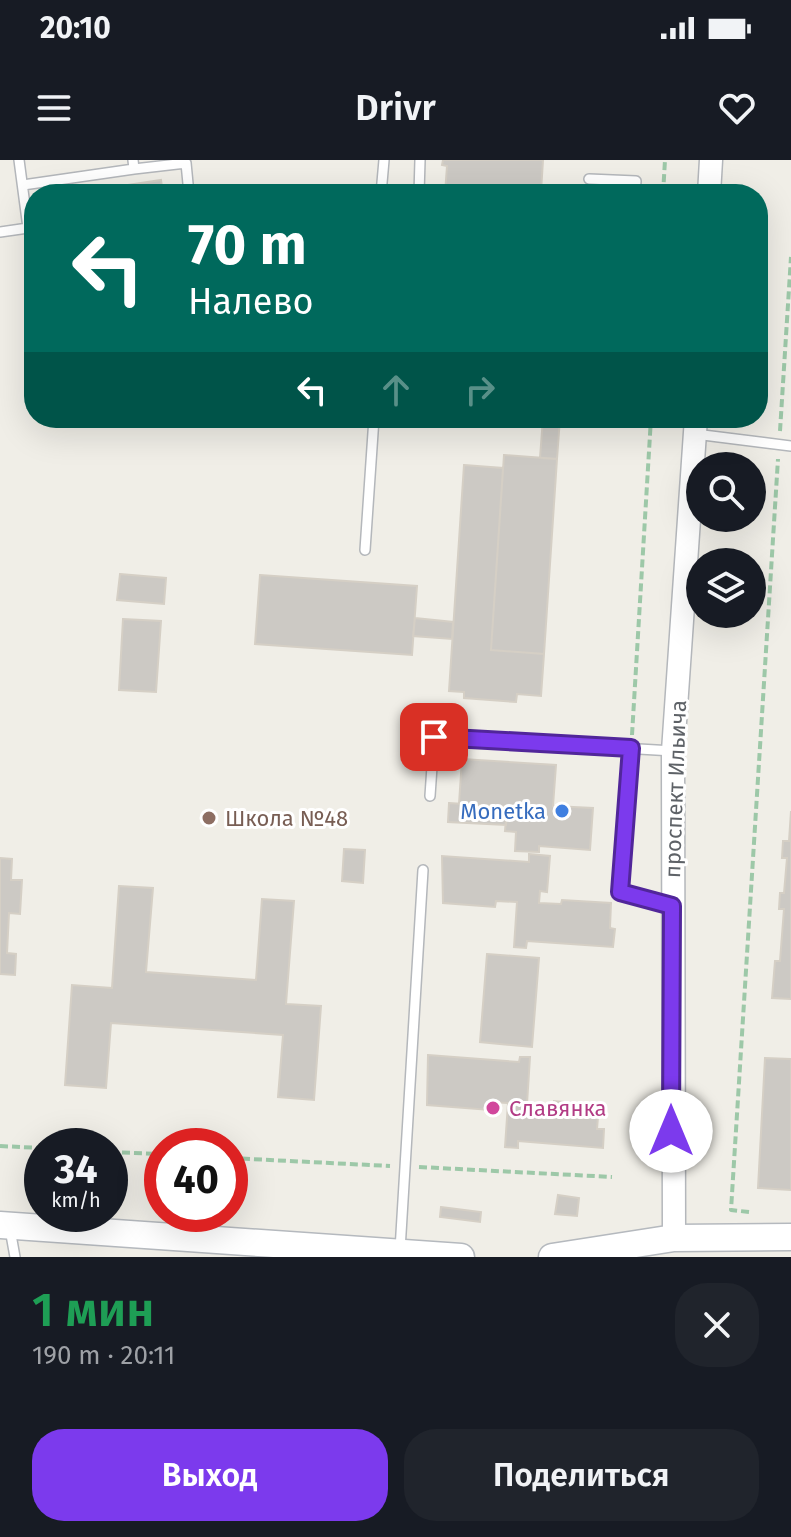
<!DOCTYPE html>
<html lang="ru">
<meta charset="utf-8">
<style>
body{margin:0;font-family:"Fira Sans",sans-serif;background:#20242c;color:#f1f3f6;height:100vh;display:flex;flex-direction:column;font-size:30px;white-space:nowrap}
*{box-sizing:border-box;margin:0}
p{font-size:26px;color:#9ea1a6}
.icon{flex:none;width:44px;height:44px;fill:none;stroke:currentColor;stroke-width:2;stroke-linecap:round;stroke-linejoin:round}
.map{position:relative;height:1097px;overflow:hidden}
.drawer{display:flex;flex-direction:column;background:#171b24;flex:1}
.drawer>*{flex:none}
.top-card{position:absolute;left:24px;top:24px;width:744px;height:244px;border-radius:32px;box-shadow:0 8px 32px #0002;background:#00695c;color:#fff;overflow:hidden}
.buttons{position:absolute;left:686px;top:292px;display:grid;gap:16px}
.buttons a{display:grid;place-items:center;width:80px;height:80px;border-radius:50%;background:#171b24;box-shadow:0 8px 32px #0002;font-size:40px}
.speed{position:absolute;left:24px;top:968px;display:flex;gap:16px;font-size:40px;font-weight:700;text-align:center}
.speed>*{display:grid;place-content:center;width:104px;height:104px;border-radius:50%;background:#171b24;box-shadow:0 8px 32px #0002;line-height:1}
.speed small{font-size:20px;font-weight:400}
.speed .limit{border:12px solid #d22;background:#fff;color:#111}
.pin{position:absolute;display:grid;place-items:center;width:68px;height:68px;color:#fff;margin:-34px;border-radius:16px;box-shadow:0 4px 12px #0006}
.me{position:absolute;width:88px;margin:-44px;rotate:0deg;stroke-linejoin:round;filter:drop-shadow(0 0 6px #0008)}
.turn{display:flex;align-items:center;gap:28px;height:168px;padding:0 32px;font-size:36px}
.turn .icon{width:104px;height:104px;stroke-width:2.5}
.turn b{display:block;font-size:56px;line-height:68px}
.lanes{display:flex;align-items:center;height:76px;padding:0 32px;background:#0003;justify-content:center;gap:40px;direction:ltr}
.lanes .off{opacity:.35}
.round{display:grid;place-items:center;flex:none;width:84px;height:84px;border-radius:32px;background:#20242c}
.headline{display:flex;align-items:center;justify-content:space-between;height:136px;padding:0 32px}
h1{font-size:48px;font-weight:600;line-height:60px;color:#1e9e55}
.cta{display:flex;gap:16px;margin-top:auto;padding:16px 32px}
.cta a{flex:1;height:92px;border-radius:32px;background:#7c3aed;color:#fff;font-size:32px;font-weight:600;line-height:92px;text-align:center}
.cta a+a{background:#20242c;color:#f1f3f6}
.status{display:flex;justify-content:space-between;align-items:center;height:56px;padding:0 40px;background:#171b24;direction:ltr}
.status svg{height:22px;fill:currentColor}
header{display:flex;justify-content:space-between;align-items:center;height:104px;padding:0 32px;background:#171b24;font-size:36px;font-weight:600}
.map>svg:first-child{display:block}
.building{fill:#ccc9c4;stroke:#d5cfc5;stroke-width:2}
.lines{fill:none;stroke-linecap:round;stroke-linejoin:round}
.service-casing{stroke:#b4b7bb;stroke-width:12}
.tertiary-casing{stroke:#b4b7bb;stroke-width:25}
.secondary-casing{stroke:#b5b9be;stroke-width:29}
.path{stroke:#9dc8a8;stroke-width:4;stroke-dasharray:8 4;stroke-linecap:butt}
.service{stroke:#fff;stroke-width:9}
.tertiary{stroke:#fff;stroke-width:22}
.secondary{stroke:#fff;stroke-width:26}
.route-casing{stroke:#51269a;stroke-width:20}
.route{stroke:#7c3aed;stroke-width:14}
.shop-dot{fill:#3f7fe0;stroke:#fff;stroke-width:3}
.education-dot{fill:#8d6e63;stroke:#fff;stroke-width:3}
.hotel-dot{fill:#d1479c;stroke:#fff;stroke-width:3}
.labels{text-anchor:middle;stroke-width:6;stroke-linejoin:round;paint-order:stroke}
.street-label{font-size:22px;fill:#5e6267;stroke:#fff}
.shop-label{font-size:22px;fill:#366cbe;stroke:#fff;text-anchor:end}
.education-label{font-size:22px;fill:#785e54;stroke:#fff;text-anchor:start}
.hotel-label{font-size:22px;fill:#b23c85;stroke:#fff;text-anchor:start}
</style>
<div class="status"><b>20:10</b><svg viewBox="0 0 49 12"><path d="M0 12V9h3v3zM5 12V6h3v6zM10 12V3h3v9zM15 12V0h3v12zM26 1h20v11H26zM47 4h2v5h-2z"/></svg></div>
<header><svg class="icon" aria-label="menu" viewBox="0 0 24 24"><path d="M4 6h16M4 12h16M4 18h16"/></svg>Drivr<svg class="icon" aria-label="heart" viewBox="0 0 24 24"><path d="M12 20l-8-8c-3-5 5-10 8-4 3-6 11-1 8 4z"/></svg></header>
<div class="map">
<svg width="791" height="1097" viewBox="0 0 791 1097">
<rect width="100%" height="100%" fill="#f0eee7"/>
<path class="building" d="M443 0H543L541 32 561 34 562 29 614 34H516L498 30V34H445L447 6 442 5Z
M161 20 163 34H128L127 25Z
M543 258H560L557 299 540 298Z
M504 295 557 299 544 494 491 490Z
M464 305 503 308 491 490 544 494 541 536 517 534 516 542 464 538V532L449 531Z
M120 414 166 418 164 444 117 440Z
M260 415 417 426 412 495 255 484Z
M415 458 453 462 452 479 413 476Z
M123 459 161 461 156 532 119 530Z
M462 599 556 605 553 646 593 648 590 690 539 686V692L515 691 516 672 505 671 507 647 459 644Z
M449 643 507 647 506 665 448 662Z
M791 651V839L772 838 775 801H780L784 749H779L780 733H784L787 698H782L783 681H789Z
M344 689 365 690 363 723 342 721Z
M529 694 550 696 547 732 540 731 539 743 561 744 562 740 611 743 610 768 615 769 613 787 527 781 526 788 514 787 517 742 496 741 495 747 443 743 442 696 529 702Z
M0 698 12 699 11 720H22L20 754 9 753 7 793 16 794 15 815 0 814Z
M119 726 153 728 146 812 256 820 262 739 294 741 286 844 321 846 314 940 278 937 283 875 111 863 106 928 65 925 72 825 112 828Z
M487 794 539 798 532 887 480 882Z
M428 895 519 902 520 897H530L527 944 554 946V941L599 945 597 969H604L603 988 518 981V988L505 987 508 943 490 942V950L427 945Z
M765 898 791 899V1030L758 1028Z
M558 1035 579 1038 577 1056 555 1054Z
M441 1047 481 1052 480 1062 440 1057Z"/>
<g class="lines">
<defs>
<path id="service" d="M134 9 186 3 189 34
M589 19 636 21 635 34
M23 25 134 9 133 0
M381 34 384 0
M419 34 420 0
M0 72 28 68 19 0
M695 274 791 286
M365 390 374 258
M631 588 620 732 672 746
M430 636 434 577 673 591
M10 1069 15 1097
M400 1090 423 710"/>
<path id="tertiary" d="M709 34 711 0
M674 1078 673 591 696 258"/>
<path id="secondary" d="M0 1065 461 1097
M552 1097 674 1078 791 1077"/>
</defs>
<use href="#service" class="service-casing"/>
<use href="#tertiary" class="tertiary-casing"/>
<use href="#secondary" class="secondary-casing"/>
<path class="path" d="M663 34 665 0
M780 271 791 97
M632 575 651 258
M0 986 42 988
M110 992 162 994
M230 998 390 1006
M419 1007 612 1017
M749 1052 731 1050 778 299"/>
<use href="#service" class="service"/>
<use href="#tertiary" class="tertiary"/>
<use href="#secondary" class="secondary"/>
</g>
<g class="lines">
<defs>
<path id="route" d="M434 577 631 588 620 732 672 746 671 971"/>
</defs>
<use href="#route" class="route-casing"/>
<use href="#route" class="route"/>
</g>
<circle class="shop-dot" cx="562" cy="651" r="8"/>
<circle class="education-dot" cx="209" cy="658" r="8"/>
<circle class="hotel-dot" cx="493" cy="948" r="8"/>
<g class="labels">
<g class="street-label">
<text transform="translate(675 629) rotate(-88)" y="8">проспект Ильича</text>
</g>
<g class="shop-label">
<text x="546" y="659">Monetka</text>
</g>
<g class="education-label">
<text x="225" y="666">Школа №48</text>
</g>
<g class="hotel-label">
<text x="509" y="956">Славянка</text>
</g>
</g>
</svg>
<div class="buttons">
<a><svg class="icon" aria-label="search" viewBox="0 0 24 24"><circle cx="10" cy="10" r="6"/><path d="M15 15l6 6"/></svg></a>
<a><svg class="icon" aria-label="layers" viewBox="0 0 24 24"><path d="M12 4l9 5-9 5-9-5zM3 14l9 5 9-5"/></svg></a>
</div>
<div class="speed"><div>34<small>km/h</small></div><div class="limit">40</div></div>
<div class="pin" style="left:434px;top:577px;background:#d93025"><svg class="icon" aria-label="arrive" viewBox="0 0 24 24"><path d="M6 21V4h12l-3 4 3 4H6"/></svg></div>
<svg class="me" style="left:671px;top:971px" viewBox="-20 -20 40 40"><circle r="19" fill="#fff"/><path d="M0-13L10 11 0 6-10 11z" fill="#7c3aed"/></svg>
<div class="top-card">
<div class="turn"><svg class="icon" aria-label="left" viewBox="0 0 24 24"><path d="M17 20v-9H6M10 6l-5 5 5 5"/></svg><div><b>70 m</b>Налево</div></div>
<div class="lanes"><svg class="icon" aria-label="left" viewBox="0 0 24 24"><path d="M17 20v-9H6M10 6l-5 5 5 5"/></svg><svg class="icon off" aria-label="ahead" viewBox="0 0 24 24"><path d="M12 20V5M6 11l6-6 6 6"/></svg><svg class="icon off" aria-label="right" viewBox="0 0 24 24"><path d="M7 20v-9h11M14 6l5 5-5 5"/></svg></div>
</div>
</div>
<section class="drawer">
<div class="headline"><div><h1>1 мин</h1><p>190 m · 20:11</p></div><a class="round"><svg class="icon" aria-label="close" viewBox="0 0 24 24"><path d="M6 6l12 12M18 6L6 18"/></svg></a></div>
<div class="cta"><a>Выход</a><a>Поделиться</a></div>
</section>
